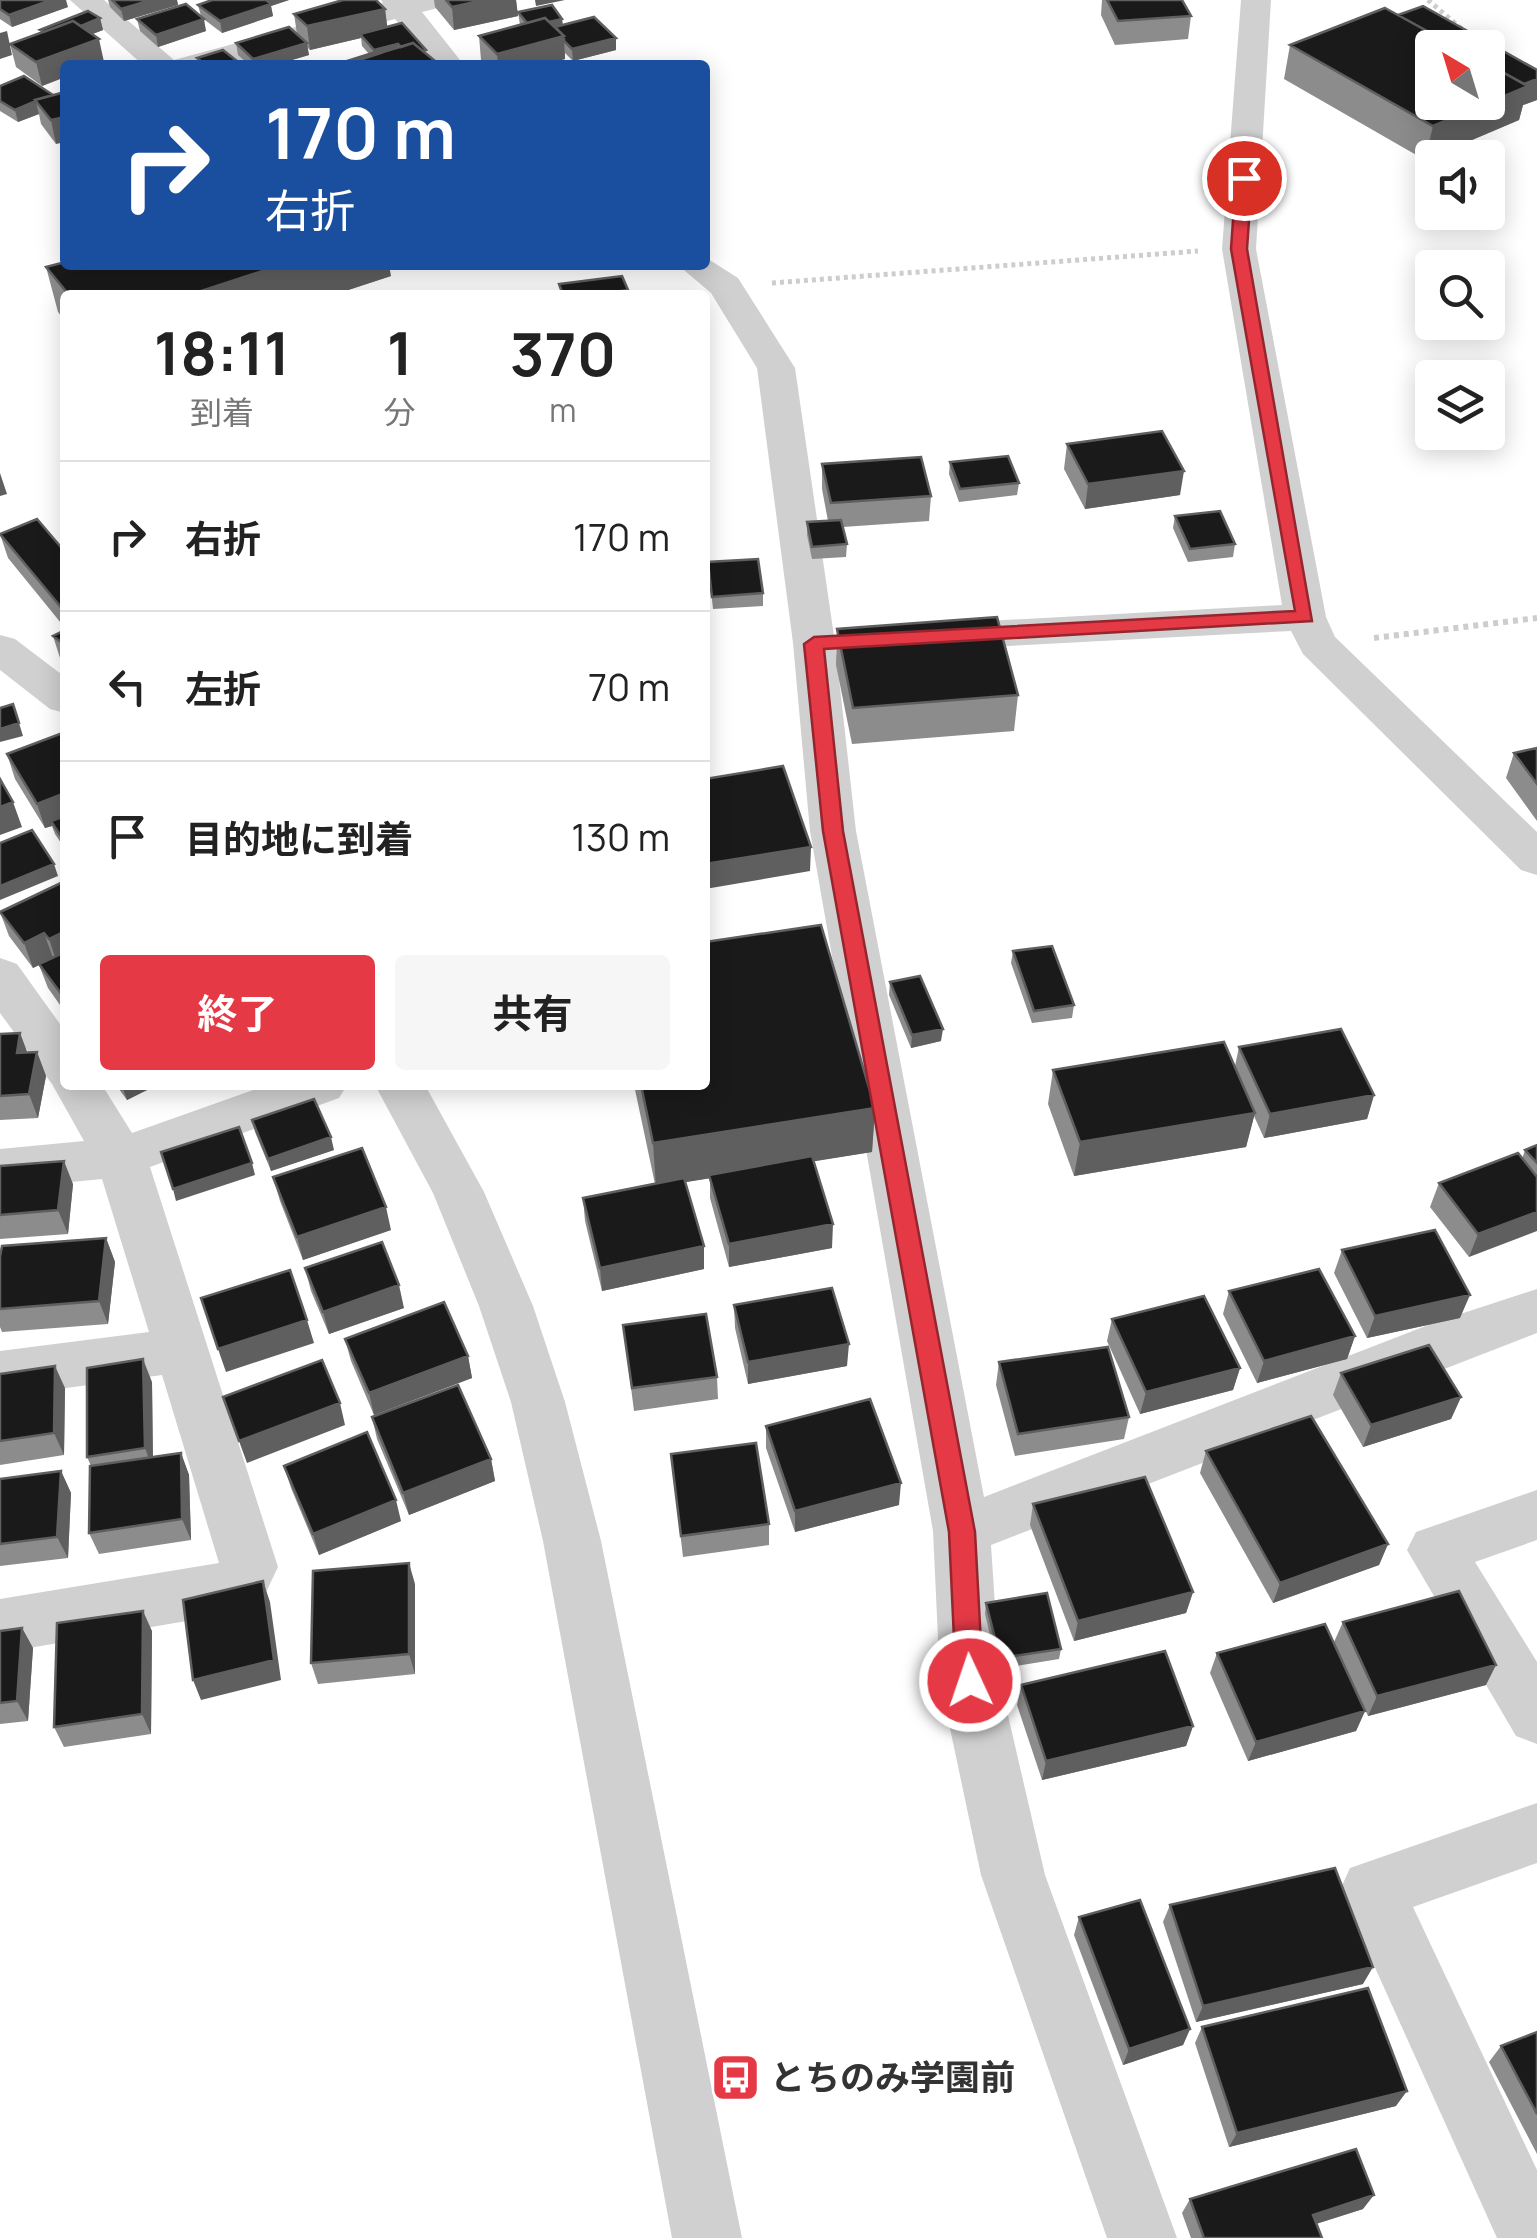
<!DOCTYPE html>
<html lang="ja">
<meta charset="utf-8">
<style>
body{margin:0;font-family:Manrope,"Noto Sans JP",sans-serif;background:#f6f6f6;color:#222;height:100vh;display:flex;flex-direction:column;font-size:38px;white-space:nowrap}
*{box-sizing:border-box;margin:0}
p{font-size:32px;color:#767676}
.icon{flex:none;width:55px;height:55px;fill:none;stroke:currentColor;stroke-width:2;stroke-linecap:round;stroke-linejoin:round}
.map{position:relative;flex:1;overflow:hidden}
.sheet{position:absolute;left:60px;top:290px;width:650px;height:800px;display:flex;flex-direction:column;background:#fff;border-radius:10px;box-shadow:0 5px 25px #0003}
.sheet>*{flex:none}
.guide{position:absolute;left:60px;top:60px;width:650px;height:210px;border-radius:10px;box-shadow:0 5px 25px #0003;background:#1a4fa0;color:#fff;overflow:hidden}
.needle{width:65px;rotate:322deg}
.controls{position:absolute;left:1415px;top:30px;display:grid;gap:20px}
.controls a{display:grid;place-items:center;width:90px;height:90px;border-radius:10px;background:#fff;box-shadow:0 5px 25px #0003;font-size:50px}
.pin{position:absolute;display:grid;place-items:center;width:85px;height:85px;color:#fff;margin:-42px;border:5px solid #fff;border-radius:50%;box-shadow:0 2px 10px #0007}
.me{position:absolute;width:110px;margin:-55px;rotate:357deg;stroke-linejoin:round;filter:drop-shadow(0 0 8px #0008)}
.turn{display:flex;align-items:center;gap:35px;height:210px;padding:0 40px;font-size:45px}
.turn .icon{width:130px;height:130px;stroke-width:2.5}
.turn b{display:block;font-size:70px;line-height:85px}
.eta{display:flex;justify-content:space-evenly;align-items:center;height:170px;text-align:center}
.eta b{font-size:60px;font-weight:700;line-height:70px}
.cta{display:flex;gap:20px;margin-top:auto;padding:20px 40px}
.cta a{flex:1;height:115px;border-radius:10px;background:#e63946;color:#fff;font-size:40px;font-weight:700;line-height:115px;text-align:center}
.cta a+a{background:#f6f6f6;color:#222}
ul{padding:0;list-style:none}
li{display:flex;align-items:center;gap:30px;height:150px;padding:0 40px;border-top:2px solid #e0e0e0}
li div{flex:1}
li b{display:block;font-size:38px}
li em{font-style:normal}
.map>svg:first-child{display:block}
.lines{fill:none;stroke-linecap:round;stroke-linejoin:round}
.path-far1{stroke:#cdcdcd;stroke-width:5;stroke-dasharray:4 4;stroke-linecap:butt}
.path{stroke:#cdcdcd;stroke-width:6;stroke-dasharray:5 5;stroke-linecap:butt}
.minor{fill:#d0d0d0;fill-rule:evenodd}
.wall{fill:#8c8c8c}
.shaded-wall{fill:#5f5f5f}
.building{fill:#1a1a1a;stroke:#5f5f5f;stroke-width:2.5}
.route{fill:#e63946;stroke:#96252e;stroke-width:2.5}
.labels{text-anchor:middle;stroke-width:10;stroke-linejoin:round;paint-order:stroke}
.near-poi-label{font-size:35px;font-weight:bold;fill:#333;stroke:#fff;text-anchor:start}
</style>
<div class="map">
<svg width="1537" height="2238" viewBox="0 0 1537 2238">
<rect width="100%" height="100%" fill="#fff"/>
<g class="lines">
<path class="path-far1" d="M1428 0 1464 31
M772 283 1198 251"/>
<path class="path" d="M1374 638 1537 618"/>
<path class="minor" d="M70 0H104L174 60 383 3 381 0H446L442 7 422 12 464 65H431L395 19 223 65H143Z
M1241 0H1271L1256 249 1326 617 1335 637 1537 832V875L1521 870 1303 654 1291 631 933 650 918 647 912 637 918 627 933 624 1282 605 1222 249Z
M705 257 738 278 795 368 835 643 856 831 984 1497 1436 1322 1537 1289V1333L991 1545 1000 1681 1045 1875 1177 2238H1107L981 1875 940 1681 933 1531 810 831 793 643 757 368 711 293 678 265H705Z
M0 635 15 639 65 677V713L50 709 0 670Z
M0 958 17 964 65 1031V1085H102L132 1133 267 1085H347L339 1098 150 1167 278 1567 260 1605 239 1612 0 1653V1599L219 1563 162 1375 0 1397V1351L149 1332 102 1179 0 1189V1149L84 1141 52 1084 0 1013Z
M375 1085H425L484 1192 533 1306 565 1402 601 1541 742 2238H672L543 1541 511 1402 479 1306 433 1193Z
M1537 1490V1540L1475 1562 1537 1662V1744L1516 1736 1407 1550 1416 1532Z
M1537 1803V1863L1413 1907 1537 2170V2238H1497L1340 1890 1350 1868Z"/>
</g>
<path class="wall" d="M0 0 68 7 12 27 0 19Z
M108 0H177L178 5 124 21 110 7Z
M212 0H289L271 6 273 16 222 33 201 17 206 31 158 47 140 31 137 19 201 16 198 5Z
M434 0H516L518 16 454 30 435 7Z
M1102 0H1182L1191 16 1188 39 1115 45 1101 15Z
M385 9 387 27 426 54 435 61V65H341V63L369 54 362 46 361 38 310 50 307 47 309 55 275 65H249L238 55 236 43 297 34 294 14Z
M518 12 562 19 563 25 616 50 573 61 565 53V59L544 65H487L481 60 479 36 520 25Z
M1398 15 1537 70V100L1523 105 1519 120 1425 160 1284 79 1290 45Z
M100 18 103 30 92 34 104 62 42 86 16 67 10 44 41 33 40 30Z
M0 86 53 95 56 144 41 124 39 114 18 122 0 111Z
M46 267 391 276 333 295H65V321L58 312Z
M1067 444 1180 495 1085 509 1064 469Z
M950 462 1019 483 1017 495 959 502 949 474Z
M822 464 931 496 929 521 843 527 847 544 846 557 812 559 807 535V522L828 521 822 489Z
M1175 516 1235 544 1233 557 1188 562 1173 528Z
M0 534 65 552V628L8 558Z
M708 562 763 593V606L713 609Z
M837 629 1018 695 1014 731 852 744 836 665Z
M65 630V664L61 661 53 636Z
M65 732V849L55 834 52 826 45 828 15 779 7 754Z
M1537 748V821L1506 778 1514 753Z
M65 881V1012L48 988 39 965 33 968 9 936 0 912Z
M1013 951 1074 1005 1072 1018 1032 1023 1011 963Z
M890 982 941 1041 911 1048 889 995Z
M20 1033 27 1052H37L46 1076 38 1118 0 1120V1034Z
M1239 1047 1374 1095 1367 1119 1264 1138 1254 1116 1246 1147 1074 1176 1048 1104 1053 1070 1235 1066Z
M116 1085H157L127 1100Z
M634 1085H705L875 1108 872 1152 813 1161 832 1248 729 1267 710 1198V1178L685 1182 704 1246V1269L602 1291 585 1221 583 1198 655 1184Z
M252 1120 334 1150 271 1171 255 1132Z
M1537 1145V1212L1469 1257 1430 1207 1439 1183 1522 1159 1525 1150Z
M0 1166 73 1184 68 1234 0 1239Z
M273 1177 391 1230 303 1260 280 1201Z
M106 1238 115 1262 108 1324 2 1332 0 1327V1257Z
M1342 1250 1460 1318 1367 1338 1334 1273Z
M305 1268 404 1308 329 1334 311 1291Z
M1229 1291 1355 1336 1347 1359 1257 1383 1223 1314Z
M734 1305 847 1366 748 1384 735 1328Z
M1112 1319 1240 1368 1233 1390 1140 1414 1107 1341Z
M623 1325 717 1377 718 1399 634 1411Z
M345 1339 468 1356 472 1378 374 1415 351 1361Z
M999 1362 1129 1417 1124 1439 1015 1456 996 1385Z
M1341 1373 1461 1397 1451 1419 1363 1447 1333 1395Z
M0 1374 65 1388 64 1455 0 1465Z
M152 1382 153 1457 181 1453 189 1475 191 1540 99 1554 89 1533 91 1466 87 1457Z
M372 1417 491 1459 495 1481 409 1515 377 1439Z
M766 1426 899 1505 795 1532 766 1448Z
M1206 1451 1388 1544 1379 1565 1273 1603 1200 1473Z
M671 1454 769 1524V1545L683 1557Z
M284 1466 401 1521 319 1555 291 1488Z
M61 1471 71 1493 68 1558 0 1566V1479Z
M1033 1504 1193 1592 1186 1613 1074 1641 1030 1525Z
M415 1584V1674L318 1684 311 1663Z
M986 1603 1061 1649 1059 1659 998 1669 985 1614Z
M1343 1622 1486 1685 1368 1716 1334 1642Z
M22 1628 33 1648 28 1721 0 1724V1631Z
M152 1631 151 1734 64 1747 54 1727Z
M1217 1653 1365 1711 1356 1731 1248 1761 1210 1673Z
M1021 1685 1193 1726 1186 1746 1042 1780 1017 1705Z
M1170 1905 1363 1984 1196 2022 1163 1922Z
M1079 1917 1190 2029 1183 2045 1123 2065 1074 1935Z
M1202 2027 1396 2106 1229 2147 1195 2043Z
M1537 2032V2154L1489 2062 1501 2046Z
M1190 2199 1363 2209 1316 2224 1322 2238H1191L1182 2213Z"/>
<path class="shaded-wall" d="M51 0H66L68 7 12 27 9 15Z
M151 0H177L178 5 124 21 121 9Z
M267 0H289L271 6 273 16 222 33 220 21 268 5Z
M484 0H516L518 16 454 30 452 7Z
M535 0H565L536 6Z
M385 9 388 32 360 34 361 38 310 50 307 26Z
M100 18 103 30 55 49 53 37Z
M204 19 206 31 158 47 156 35Z
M562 19 563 31 529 26Z
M7 31 12 55 0 59V33Z
M564 36 565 59 544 65H498L497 54Z
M616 38V50L573 61 572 49Z
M99 39 104 62 97 65H65V77L42 86 36 62Z
M307 43 309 55 275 65H254L253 59Z
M398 44 399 56 376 62 374 50Z
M1537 79V100L1523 105 1519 120 1425 160 1433 126Z
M36 102 39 114 18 122 15 110Z
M65 117V142L56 144 51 120Z
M281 265H389L391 276 333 295H189Z
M628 290V295H594Z
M1184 471 1180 495 1085 509 1088 484Z
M0 473 7 494 0 496Z
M19 723 23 736 0 742V729Z
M65 793V821H51L52 826 45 828 37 804Z
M13 802 22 827 0 835V807Z
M811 847 810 871 705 889V864Z
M54 864 58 876 0 900V886Z
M65 931V959L57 963 49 939Z
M44 933 53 958 33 968 24 943Z
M943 1029 941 1041 911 1048 912 1035Z
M20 1033 29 1057 17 1053Z
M37 1052 46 1076 38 1118 29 1094Z
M122 1085H157L127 1100Z
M1374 1095 1367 1119 1264 1138 1270 1114Z
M875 1108 872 1152 656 1187 653 1143Z
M1255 1113 1246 1147 1074 1176 1080 1142Z
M331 1137 334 1150 271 1171 268 1159Z
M64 1161 73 1184 68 1234 58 1210Z
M252 1163 255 1175 176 1201 173 1189Z
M386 1207 391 1230 303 1260 297 1237Z
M1537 1212V1231L1469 1257 1478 1234Z
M833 1224 832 1248 729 1267V1244Z
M106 1238 115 1262 108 1324 99 1301Z
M704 1246V1269L602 1291 600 1268Z
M399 1285 404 1308 329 1334 323 1312Z
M1470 1295 1460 1318 1367 1338 1375 1316Z
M307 1320 314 1343 226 1372 218 1349Z
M1355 1336 1347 1359 1257 1383 1264 1361Z
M849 1344 847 1366 748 1384V1362Z
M468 1356 472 1378 374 1415 369 1393Z
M143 1359 152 1382 153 1470 145 1448Z
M55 1366 65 1388 64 1455 54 1433Z
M1240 1368 1233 1390 1140 1414 1146 1392Z
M1461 1397 1451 1419 1363 1447 1371 1425Z
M340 1403 345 1425 247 1463 239 1441Z
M181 1453 189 1475 191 1540 182 1519Z
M491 1459 495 1481 409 1515 403 1493Z
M61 1471 71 1493 68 1558 57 1537Z
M901 1483 899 1505 795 1532V1511Z
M396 1500 401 1521 319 1555 313 1534Z
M1388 1544 1379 1565 1273 1603 1280 1583Z
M409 1563 415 1584V1674L409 1654Z
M263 1581 270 1602 281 1680 201 1700 193 1680Z
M1193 1592 1186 1613 1074 1641 1078 1621Z
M143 1611 152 1631 151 1734 142 1714Z
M22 1628 33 1648 28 1721 17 1701Z
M1496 1665 1486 1685 1368 1716 1377 1696Z
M1365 1711 1356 1731 1248 1761 1256 1742Z
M1193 1726 1186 1746 1042 1780 1046 1761Z
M1373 1967 1363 1984 1196 2022 1203 2006Z
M1190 2029 1183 2045 1123 2065 1129 2049Z
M1407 2091 1396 2106 1229 2147 1237 2133Z
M1374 2195 1363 2209 1303 2228 1313 2215Z"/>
<path class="building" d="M0 0H51L9 15 0 9Z
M112 0H151L121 9Z
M212 0H266L271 4 220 21 198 5Z
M343 0H376L385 9 307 26 294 14Z
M446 0H484L452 7Z
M1107 0H1182L1191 16 1118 21Z
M186 4 204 19 156 35 137 19Z
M552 5 562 19 549 22 545 18 527 23 518 12Z
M1423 6 1537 70V79L1524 84 1488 64V48H1458L1398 15Z
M1385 8 1458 48H1432V102H1488V64L1528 86 1433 126 1290 45Z
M88 11 100 18 81 26 73 21 44 32 40 30Z
M594 17 616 38 572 49 564 41V36L555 27Z
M545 18 564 36 497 54 479 36Z
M73 21 99 39 36 62 10 44Z
M402 23 426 50 423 51 413 43 401 47 398 44 374 50 360 34Z
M289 27 307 43 253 59 236 43Z
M413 43 435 61 421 65 343 64Z
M223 50 242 65H206L197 58Z
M379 51 381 53 344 65 341 63Z
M24 76 53 95 35 100 36 101 15 110 0 101V86Z
M65 92V117L51 120 35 100Z
M65 262V265H281L189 295H69L46 267Z
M622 276 628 290 594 295H563L559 284Z
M1162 431 1184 471 1088 484 1067 444Z
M1008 456 1019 483 960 489 950 462Z
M921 457 931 496 831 503 822 464Z
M1220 511 1235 544 1190 549 1175 516Z
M37 519 65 552V612L0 534Z
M841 520 847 544 812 547 807 522Z
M758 559 763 593 712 597 708 562Z
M997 617 1018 695 853 708 837 629Z
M65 630V645L53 636Z
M13 704 19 723 0 729V708Z
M65 732V793L37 804 7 754Z
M1537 748V784L1514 753Z
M783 766 811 847 705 864V779Z
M0 779 13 802 0 807Z
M65 816V843L51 821Z
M32 830 54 864 0 886V843Z
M65 881V931L49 939 44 933 24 943 0 912Z
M821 925 875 1108 653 1143 641 1085H705V942Z
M1052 946 1074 1005 1034 1011 1013 951Z
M65 952V999L39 964Z
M920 976 943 1029 912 1035 890 982Z
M1341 1029 1374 1095 1270 1114 1239 1047Z
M20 1033 17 1053 37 1052 29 1094 0 1096V1034Z
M1224 1042 1255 1113 1080 1142 1053 1070Z
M314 1099 331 1137 268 1159 252 1120Z
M239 1127 252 1163 173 1189 161 1152Z
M1537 1145V1163L1525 1150Z
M362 1148 386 1207 297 1237 273 1177Z
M1518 1153 1537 1177V1212L1478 1234 1439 1183Z
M812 1156 833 1224 729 1244 709 1175Z
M64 1161 58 1210 0 1215V1166Z
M684 1178 704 1246 600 1268 583 1198Z
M1435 1230 1470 1295 1375 1316 1342 1250Z
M106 1238 99 1301 0 1309V1257L2 1246Z
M382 1242 399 1285 323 1312 305 1268Z
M1319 1269 1355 1336 1264 1361 1229 1291Z
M290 1270 307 1320 218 1349 201 1298Z
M832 1288 849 1344 748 1362 734 1305Z
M1204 1296 1240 1368 1146 1392 1112 1319Z
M444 1302 468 1356 369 1393 345 1339Z
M706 1314 717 1377 632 1388 623 1325Z
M1429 1345 1461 1397 1371 1425 1341 1373Z
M1108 1347 1129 1417 1018 1434 999 1362Z
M143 1359 145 1448 87 1457V1368Z
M322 1360 340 1403 239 1441 223 1397Z
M55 1366 54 1433 0 1441V1374Z
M458 1385 491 1459 403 1493 372 1417Z
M870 1399 901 1483 795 1511 766 1426Z
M1311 1416 1388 1544 1280 1583 1206 1451Z
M367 1432 396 1500 313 1534 284 1466Z
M756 1443 769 1524 681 1536 671 1454Z
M181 1453 182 1519 89 1533 90 1466Z
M61 1471 57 1537 0 1544V1479Z
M1145 1477 1193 1592 1078 1621 1033 1504Z
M409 1563V1654L311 1663 313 1571Z
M263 1581 274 1660 193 1680 183 1600Z
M1459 1591 1496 1665 1377 1696 1343 1622Z
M1047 1593 1061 1649 1000 1658 986 1603Z
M143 1611 142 1714 54 1727 57 1623Z
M1325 1624 1365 1711 1256 1742 1217 1653Z
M22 1628 17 1701 0 1703V1631Z
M1165 1651 1193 1726 1046 1761 1021 1685Z
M1335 1868 1373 1967 1203 2006 1170 1905Z
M1140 1900 1190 2029 1129 2049 1079 1917Z
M1368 1988 1407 2091 1237 2133 1202 2027Z
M1537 2032V2114L1501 2046Z
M1356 2149 1374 2195 1313 2215 1322 2238H1204L1190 2199Z"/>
<path class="route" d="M1244 173 1252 178 1247 249 1312 621 824 649 843 831 975 1532 983 1681 979 1690 970 1694 960 1690 956 1681 949 1532 823 831 804 644 814 637 1295 611 1231 249 1236 178Z"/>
<defs>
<symbol id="bus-square" viewBox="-11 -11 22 22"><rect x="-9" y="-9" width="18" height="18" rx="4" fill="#e63946" stroke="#fff"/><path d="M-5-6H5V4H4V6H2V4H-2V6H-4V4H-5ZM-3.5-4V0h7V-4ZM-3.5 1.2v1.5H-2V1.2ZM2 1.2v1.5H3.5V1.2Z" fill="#fff"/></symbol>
</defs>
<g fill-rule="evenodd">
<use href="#bus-square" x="708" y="2050" width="55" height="55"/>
</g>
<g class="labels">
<g class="near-poi-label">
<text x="770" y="2090">とちのみ学園前</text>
</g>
</g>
</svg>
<div class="controls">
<a><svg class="needle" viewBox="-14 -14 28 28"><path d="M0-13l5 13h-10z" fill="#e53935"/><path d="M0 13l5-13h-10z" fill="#767676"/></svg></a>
<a><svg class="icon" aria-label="sound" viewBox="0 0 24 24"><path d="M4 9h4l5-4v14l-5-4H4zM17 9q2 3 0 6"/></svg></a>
<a><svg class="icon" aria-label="search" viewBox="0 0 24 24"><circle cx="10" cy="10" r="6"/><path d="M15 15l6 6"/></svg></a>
<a><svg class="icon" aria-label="layers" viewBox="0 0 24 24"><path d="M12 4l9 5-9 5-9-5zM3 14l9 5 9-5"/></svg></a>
</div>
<div class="pin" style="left:1244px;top:178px;background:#d93025"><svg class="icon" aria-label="arrive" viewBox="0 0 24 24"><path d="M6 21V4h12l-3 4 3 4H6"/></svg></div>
<svg class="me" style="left:970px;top:1681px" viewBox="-20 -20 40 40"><circle r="17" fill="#e63946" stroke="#fff" stroke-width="3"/><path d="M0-11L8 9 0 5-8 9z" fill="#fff"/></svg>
<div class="guide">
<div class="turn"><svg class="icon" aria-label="right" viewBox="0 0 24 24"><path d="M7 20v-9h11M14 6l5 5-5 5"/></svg><div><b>170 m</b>右折</div></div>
</div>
<section class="sheet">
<div class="eta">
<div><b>18:11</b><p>到着</p></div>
<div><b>1</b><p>分</p></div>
<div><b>370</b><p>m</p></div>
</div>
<ul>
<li><svg class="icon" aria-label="right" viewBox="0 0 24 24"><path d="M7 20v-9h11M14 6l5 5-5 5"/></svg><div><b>右折</b></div><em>170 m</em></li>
<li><svg class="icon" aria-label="left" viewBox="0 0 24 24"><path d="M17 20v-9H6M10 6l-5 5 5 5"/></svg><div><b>左折</b></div><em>70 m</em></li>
<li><svg class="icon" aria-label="arrive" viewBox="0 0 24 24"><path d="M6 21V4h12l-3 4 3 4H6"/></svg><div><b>目的地に到着</b></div><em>130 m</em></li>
</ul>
<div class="cta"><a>終了</a><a>共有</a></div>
</section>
</div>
